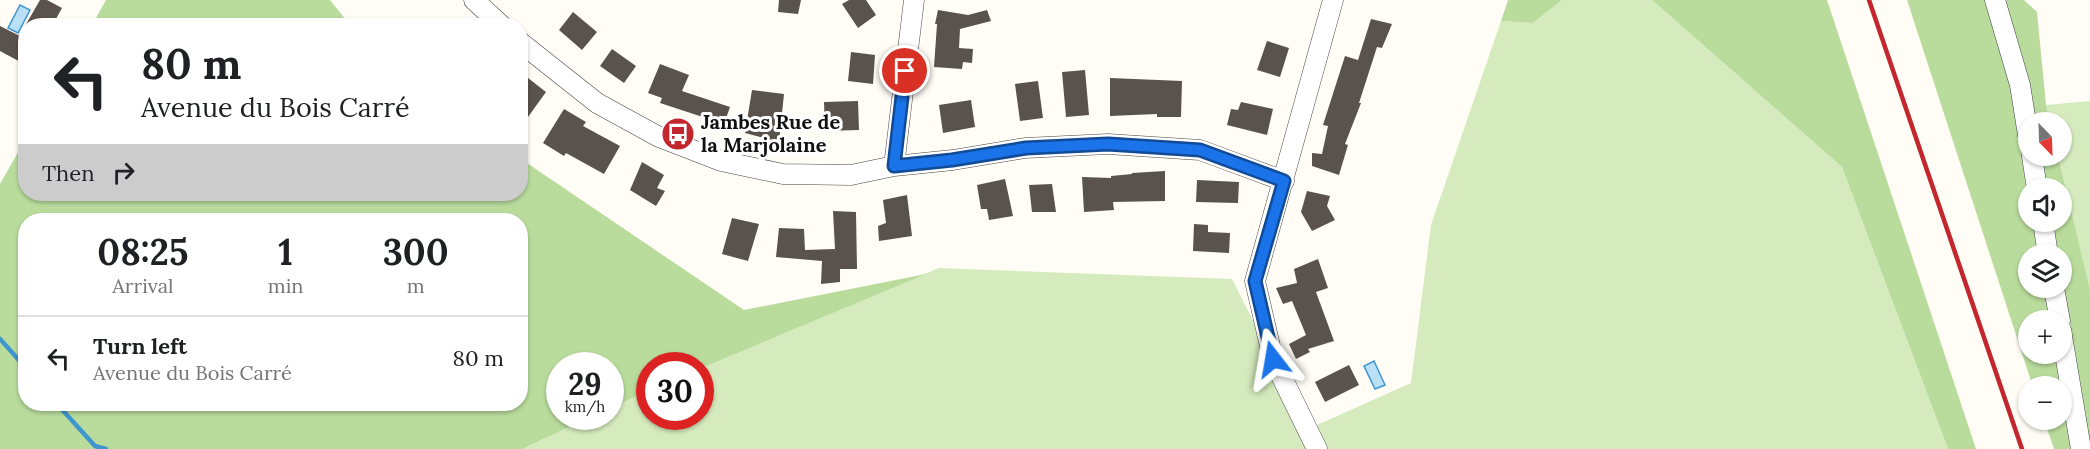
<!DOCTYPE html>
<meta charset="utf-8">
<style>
body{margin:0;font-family:Lora,serif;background:#f6f6f6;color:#202124;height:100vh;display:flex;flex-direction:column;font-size:22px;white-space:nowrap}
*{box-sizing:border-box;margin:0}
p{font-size:20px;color:#757577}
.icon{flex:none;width:33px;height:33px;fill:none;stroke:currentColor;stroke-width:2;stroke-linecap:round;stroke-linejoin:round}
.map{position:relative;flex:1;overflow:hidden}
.details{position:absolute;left:18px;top:213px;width:510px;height:198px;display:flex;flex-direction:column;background:#fff;border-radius:24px;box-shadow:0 2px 4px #0004}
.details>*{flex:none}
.guide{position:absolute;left:18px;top:18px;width:510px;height:183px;border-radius:24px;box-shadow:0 2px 4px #0004;background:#fff;color:#202124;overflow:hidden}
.needle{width:39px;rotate:157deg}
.buttons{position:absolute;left:2018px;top:112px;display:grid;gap:12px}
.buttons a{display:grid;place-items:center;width:54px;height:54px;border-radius:50%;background:#fff;box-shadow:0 2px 4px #0004;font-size:30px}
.speed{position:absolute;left:546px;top:352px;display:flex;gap:12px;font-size:30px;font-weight:700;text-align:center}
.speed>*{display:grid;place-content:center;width:78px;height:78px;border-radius:50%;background:#fff;box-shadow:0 2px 4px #0004;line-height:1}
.speed small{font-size:15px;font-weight:400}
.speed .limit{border:9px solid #d22;background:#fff;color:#111}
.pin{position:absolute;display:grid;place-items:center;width:51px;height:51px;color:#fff;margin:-26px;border:3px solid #fff;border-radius:50%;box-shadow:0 2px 6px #0007}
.me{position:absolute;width:66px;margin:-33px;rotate:346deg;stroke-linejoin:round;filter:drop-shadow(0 0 4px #0008)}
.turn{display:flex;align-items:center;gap:21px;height:126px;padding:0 24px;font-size:27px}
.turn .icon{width:78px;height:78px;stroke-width:2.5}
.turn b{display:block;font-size:42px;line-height:51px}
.then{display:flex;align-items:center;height:57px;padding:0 24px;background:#0003;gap:12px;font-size:22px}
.eta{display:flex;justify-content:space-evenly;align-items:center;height:102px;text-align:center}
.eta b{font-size:36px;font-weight:700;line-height:42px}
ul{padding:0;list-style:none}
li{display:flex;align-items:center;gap:18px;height:84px;padding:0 24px;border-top:2px solid #e0e0e0}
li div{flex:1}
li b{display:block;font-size:22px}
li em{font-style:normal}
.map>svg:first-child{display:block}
.green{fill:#d5ebbd}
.forest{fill:#b9dc9c;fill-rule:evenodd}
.water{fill:#b9e0f7;stroke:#3f96cf;stroke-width:1.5}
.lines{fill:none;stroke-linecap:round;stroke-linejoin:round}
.stream{stroke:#3f96cf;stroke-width:4.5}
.building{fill:#5a524d}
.minor-casing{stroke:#444;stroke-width:21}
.minor{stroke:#fff;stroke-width:20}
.rail{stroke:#c4262e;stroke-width:4.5}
.route-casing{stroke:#114b97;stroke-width:15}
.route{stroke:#1a73e8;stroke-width:10}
.labels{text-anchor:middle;stroke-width:6;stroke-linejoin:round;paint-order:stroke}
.poi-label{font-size:20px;font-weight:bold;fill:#111;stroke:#fff;text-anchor:start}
</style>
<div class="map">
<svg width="2090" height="449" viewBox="0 0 2090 449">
<rect width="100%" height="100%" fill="#fffdf5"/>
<path class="green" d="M1562 0H1652L1842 167 1948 449H522L591 417H610L611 408 649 390 650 417H700L701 366 939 268 1232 279 1308 429 1411 383 1431 225 1501 21 1533 23Z
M2090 101V289L2058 156H2061V123H2050L2046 105Z"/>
<path class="forest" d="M106 0H330L350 25H92Z
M1508 0H1562L1533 23 1501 21Z
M1652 0H1827L1976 449H1948L1842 167Z
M1907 0H2024L2037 12 2046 105 2050 123H2028V156H2058L2090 289V449H2054L2044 420H2061V387H2033ZM2028 189H2061V222H2028ZM2028 255H2061V288H2028ZM2028 321H2061V354H2028Z
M25 140 26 194H520L521 159 744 310 926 274 701 368 700 366H650L649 390 611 408 610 366H560V417H591L522 449H0V184ZM520 220V404H26V220Z"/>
<path class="water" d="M20 5 30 10 18 33 8 28Z
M1374 361 1385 385 1375 389 1364 366Z"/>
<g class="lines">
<path class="stream" d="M0 339 26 368
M57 404 95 446 106 449"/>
</g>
<path class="building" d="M40 0H47L62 8 52 26H25Z
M779 0H801L798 14 778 12Z
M849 0H866L876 15 858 28 842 4Z
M938 10 968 15 987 10 991 21 960 29 959 48 973 49 972 63 963 62 962 69 934 67 937 24H935Z
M573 12 597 32 582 50 559 30Z
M1371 19 1392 24 1382 48 1377 47 1359 103H1361L1345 144 1348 145 1339 175 1312 166V153L1322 154 1328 126 1323 125 1345 56 1358 60Z
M0 26 26 39V65L0 51Z
M1267 41 1289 48 1280 77 1257 70Z
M612 49 636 66 624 83 600 66Z
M851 52 875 55 873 84 848 81Z
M660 64 689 75 682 91 730 107 724 124 660 103 662 98 648 93Z
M1085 70 1089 115 1066 117 1062 72Z
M528 78 546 92 528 117 520 112V88Z
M1110 78 1182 81 1181 117H1157V114L1110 116Z
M1038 81 1043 118 1020 121 1015 84Z
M752 90 784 94 779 142 745 133Z
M971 100 975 127 943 133 939 105Z
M858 101 859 130 825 131 824 102Z
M1241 102 1273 109 1267 135 1227 125 1231 109 1238 110Z
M564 109 586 122 583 126 620 146 604 174 566 153 564 156 543 143Z
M642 162 664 175 657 188 665 191 656 206 630 190Z
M1165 171V201L1113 202 1114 210 1084 212 1082 177 1111 178V176L1132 174V173Z
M1005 179 1013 216 989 220 987 209H981L977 185Z
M1197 180 1239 182 1238 203 1196 202Z
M1052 184 1056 212H1032L1029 185Z
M1307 191 1330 196 1327 206 1335 220 1312 231 1301 212Z
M907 195 912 236 879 241 878 226 886 223 883 200Z
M833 211 856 212 857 269H840V282L821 284 822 261 776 257 779 228 804 229 805 250 835 249Z
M732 218 759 224 748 261 722 254Z
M1194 224 1208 225V232L1230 233 1229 253 1193 251Z
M1318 259 1328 288 1316 292 1334 341 1308 349 1310 352 1296 359 1289 344 1306 335 1292 301 1283 304 1276 288 1297 283 1294 269Z
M1349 365 1359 385 1325 402 1315 382Z"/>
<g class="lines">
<defs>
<path id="minor" d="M474 0 502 26
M1995 0 2020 85 2028 135
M520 42 597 103 659 137 721 161 783 174 851 175 894 166 953 160 1025 148 1108 144 1200 150 1284 181
M2032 156 2037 189
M894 166 914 0
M2043 222 2048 255
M2054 288 2060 321
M2061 330 2081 449
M1317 449 1273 359 1255 281 1333 0"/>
</defs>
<use href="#minor" class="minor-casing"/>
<use href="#minor" class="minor"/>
<path class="rail" d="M1869 0 2022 449"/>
</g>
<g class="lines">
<defs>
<path id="route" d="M905 71 894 166 952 160 1026 148 1108 144 1200 150 1284 181 1255 281 1273 359"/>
</defs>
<use href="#route" class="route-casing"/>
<use href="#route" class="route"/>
</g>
<defs>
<symbol id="bus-disc" viewBox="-11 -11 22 22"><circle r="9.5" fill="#c4262e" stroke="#fff"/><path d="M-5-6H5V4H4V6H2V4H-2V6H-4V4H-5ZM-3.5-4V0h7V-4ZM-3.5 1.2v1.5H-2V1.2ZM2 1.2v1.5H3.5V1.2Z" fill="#fff"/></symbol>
</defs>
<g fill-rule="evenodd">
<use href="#bus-disc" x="659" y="115" width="38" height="38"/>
</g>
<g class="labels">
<g class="poi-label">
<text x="701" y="129">Jambes Rue de<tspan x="701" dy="23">la Marjolaine</tspan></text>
</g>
</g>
</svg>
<div class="buttons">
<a><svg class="needle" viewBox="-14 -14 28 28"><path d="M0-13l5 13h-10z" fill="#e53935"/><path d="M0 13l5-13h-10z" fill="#757577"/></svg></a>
<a><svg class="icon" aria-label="sound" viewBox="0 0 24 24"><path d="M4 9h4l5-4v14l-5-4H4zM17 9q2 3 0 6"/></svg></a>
<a><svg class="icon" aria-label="layers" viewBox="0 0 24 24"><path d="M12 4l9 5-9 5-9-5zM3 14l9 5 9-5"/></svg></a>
<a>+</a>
<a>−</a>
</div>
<div class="speed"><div>29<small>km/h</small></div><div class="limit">30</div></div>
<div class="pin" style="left:905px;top:71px;background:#d93025"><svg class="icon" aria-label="arrive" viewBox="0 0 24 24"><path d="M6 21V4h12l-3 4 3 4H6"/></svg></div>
<svg class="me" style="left:1273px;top:359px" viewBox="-20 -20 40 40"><path d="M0-17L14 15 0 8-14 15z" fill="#1a73e8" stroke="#fff" stroke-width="4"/></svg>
<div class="guide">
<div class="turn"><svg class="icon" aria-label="left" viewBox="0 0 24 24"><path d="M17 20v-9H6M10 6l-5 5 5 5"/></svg><div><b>80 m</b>Avenue du Bois Carré</div></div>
<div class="then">Then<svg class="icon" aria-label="right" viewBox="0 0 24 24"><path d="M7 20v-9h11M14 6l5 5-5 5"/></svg></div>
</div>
<section class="details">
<div class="eta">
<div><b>08:25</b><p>Arrival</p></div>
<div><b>1</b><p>min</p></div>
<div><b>300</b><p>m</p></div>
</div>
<ul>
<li><svg class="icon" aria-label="left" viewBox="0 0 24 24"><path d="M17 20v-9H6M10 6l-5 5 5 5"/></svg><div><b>Turn left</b><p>Avenue du Bois Carré</p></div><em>80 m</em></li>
</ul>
</section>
</div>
